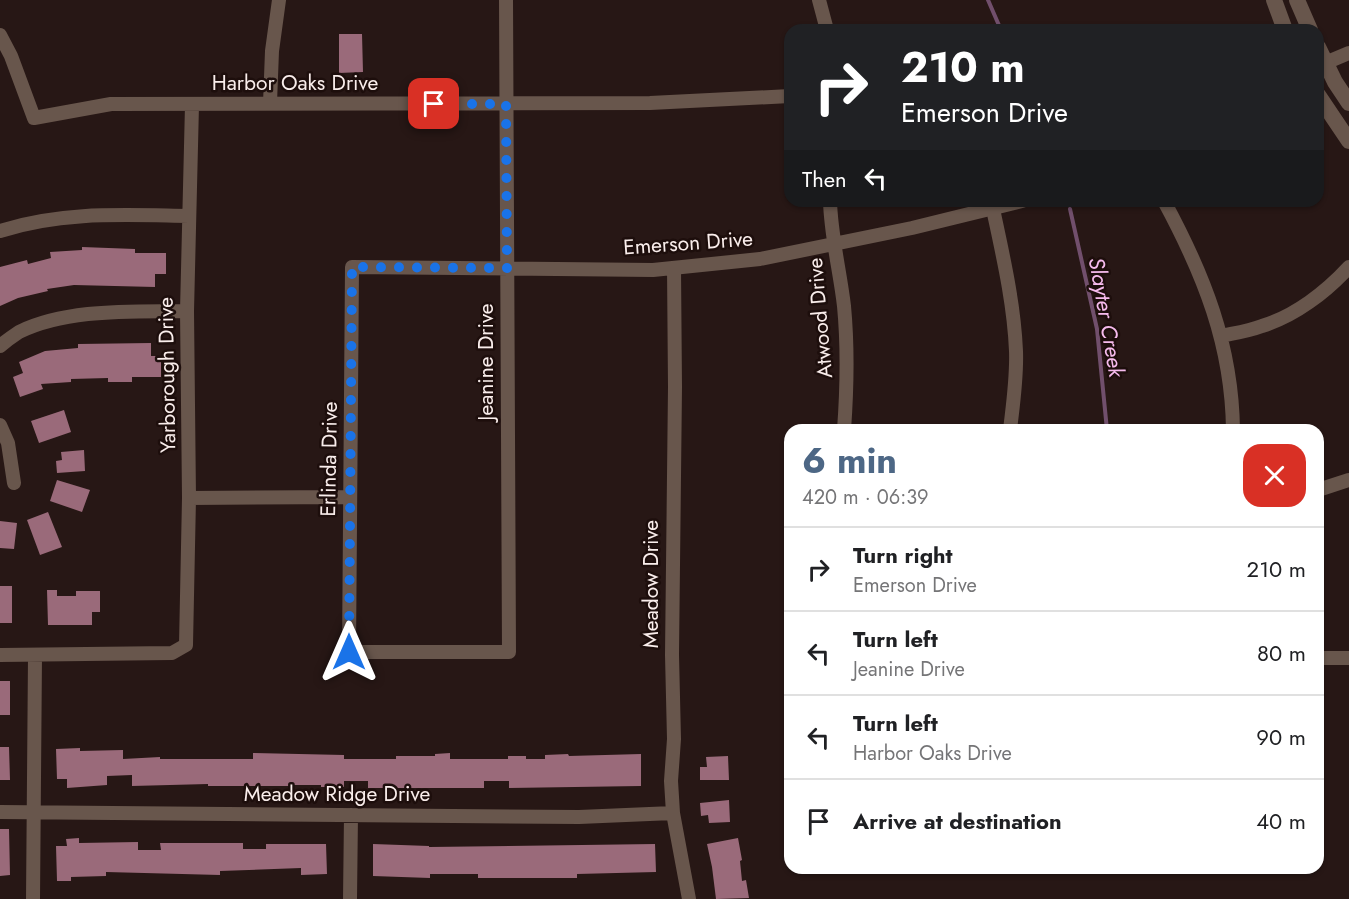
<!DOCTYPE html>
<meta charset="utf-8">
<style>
body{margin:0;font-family:Jost,sans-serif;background:#f2f2f2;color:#202124;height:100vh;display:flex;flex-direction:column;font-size:22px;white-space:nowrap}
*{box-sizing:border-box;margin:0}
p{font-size:20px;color:#757577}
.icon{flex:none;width:33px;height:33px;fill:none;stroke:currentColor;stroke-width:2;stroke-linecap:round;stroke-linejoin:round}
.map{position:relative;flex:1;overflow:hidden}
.drawer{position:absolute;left:784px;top:424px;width:540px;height:450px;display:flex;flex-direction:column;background:#fff;border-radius:18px;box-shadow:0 2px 4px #0004}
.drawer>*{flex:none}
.top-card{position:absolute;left:784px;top:24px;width:540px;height:183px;border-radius:18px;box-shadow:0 2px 4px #0004;background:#202124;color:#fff;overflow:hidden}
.pin{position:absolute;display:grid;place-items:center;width:51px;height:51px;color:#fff;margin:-26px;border-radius:12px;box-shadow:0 3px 9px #0006}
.me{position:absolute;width:66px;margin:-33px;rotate:0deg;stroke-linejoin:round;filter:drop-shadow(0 0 4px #0008)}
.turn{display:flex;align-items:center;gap:21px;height:126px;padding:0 18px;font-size:27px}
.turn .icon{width:78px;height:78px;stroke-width:2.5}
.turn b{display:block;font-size:42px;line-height:51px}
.then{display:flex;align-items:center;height:57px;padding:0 18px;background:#0003;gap:12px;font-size:22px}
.round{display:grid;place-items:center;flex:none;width:63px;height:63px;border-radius:18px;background:#f2f2f2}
.overview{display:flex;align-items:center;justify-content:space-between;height:102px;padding:0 18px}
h1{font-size:36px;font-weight:700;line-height:45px;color:#4d6785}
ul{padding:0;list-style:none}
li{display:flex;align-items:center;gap:18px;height:84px;padding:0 18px;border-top:2px solid #e0e0e0}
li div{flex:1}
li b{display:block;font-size:22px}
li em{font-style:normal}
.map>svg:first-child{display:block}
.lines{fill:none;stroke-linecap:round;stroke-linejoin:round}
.stream{stroke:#714f6c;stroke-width:4}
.building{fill:#9a6a7a}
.minor{stroke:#68564c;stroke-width:14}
.tertiary{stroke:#68564c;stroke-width:16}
.route{stroke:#1a73e8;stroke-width:10;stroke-dasharray:0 18}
.labels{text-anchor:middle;stroke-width:5;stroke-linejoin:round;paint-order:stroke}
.street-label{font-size:21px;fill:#f9edeb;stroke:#1d0e0c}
.water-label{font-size:22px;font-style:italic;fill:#f6bbed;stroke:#1d0e0c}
</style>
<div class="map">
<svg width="1349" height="899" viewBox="0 0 1349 899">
<rect width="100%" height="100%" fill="#271715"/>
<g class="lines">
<path class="stream" d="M988 0 1001 30
M1070 209 1097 329 1107 430"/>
</g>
<path class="building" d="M339 34H362L363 72 339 73Z
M82 247 135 249V253H166V274H155V287L74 285 47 289 48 291 18 298 0 306V267L27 260 28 264 51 258 50 252 82 250Z
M151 343V356H161V377H132V382H108V378L71 379V382L41 384 43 389 20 397 13 377 23 373 19 362 45 351 78 348V344Z
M64 410 71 432 39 443 31 421Z
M84 450 85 471 57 473 56 461 62 460 61 452Z
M57 480 90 490 82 512 50 501Z
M48 512 62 547 40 555 27 520Z
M0 521 17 523 14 549 0 548Z
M0 586H12V623H0Z
M47 590H57V596H76V591H100V612H92V625H48Z
M0 681H10V715H0Z
M0 747H9L10 780H0Z
M80 748V751L123 750V759L160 757V759H253V753L344 755V759H396V756H435V754L450 753V759H508V756H526V759H545V755L568 754 569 756 641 754V786L509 788V781H484V788H368V781H344V787H321V785H292V786H208V784L132 786V775L107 776V785L67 788V779H57L56 749Z
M728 756 729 780H700V767H707L706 757Z
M729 800 730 822 709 823 708 815 701 816 700 803Z
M0 829H9L10 875 0 876Z
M79 838V843L138 842V850H161L160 843H243V849H266V844H326L327 874 301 875V868L220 871V875L106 872V876L71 877V881H57L56 846H67L66 839Z
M738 838 742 860 740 861 742 881 746 880 749 898 716 899 712 867 707 844Z
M373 844 429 846V847L655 844 656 872 577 874V878H478V874H430V878L373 876Z"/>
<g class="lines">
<path class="minor" d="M506 0 509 652H349L352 267 653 270 760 259 912 228 1022 201
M819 0 827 30
M0 35 11 56 34 118 111 104 650 103 790 96
M1318 66 1349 53
M270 103 272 51 279 0
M830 201C831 237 840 271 844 306 848 348 847 389 844 430
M1164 201C1204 275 1232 345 1233 430
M993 209C1003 256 1014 303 1016 351 1017 378 1013 404 1010 430
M0 231C62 211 124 215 189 216
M674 268 675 387 672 655 674 739 671 781 673 813 689 899
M1221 336C1235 333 1249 331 1262 326 1295 316 1326 292 1349 267
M0 346C6 341 13 336 19 332 68 308 133 312 187 311
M0 425 8 443 14 483
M1318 490 1349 480
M189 498 350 497
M0 655 172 653 186 645 189 498 187 311 192 105
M1318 658H1349
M0 812 579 817 673 813
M33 899 35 656
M350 899 351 815"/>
<path class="tertiary" d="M1274 0 1285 30
M1297 0 1310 30
M1318 47 1335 82 1349 103
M1318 95 1349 141"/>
</g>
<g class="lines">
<path class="route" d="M349 652 352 267 507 268 506 104H434"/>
</g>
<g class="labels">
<g class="street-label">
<text x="295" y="90">Harbor Oaks Drive</text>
<text transform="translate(688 243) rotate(-4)" y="7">Emerson Drive</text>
<text transform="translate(820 318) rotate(-95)" y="7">Atwood Drive</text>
<text transform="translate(486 362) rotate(-90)" y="7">Jeanine Drive</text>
<text transform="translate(167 375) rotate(-91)" y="7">Yarborough Drive</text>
<text transform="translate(329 459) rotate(-89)" y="7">Erlinda Drive</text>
<text transform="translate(651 584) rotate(-90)" y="7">Meadow Drive</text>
<text x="337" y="801">Meadow Ridge Drive</text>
</g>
<g class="water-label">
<text transform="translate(1107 317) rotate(80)" y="8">Slayter Creek</text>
</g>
</g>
</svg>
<div class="pin" style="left:434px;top:104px;background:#d93025"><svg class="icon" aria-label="arrive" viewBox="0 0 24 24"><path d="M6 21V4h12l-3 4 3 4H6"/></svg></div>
<svg class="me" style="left:349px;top:652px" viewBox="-20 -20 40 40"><path d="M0-17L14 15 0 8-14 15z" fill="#1a73e8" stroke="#fff" stroke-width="4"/></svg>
<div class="top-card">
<div class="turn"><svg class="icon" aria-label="right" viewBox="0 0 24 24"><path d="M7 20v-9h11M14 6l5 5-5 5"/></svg><div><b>210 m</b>Emerson Drive</div></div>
<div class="then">Then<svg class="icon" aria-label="left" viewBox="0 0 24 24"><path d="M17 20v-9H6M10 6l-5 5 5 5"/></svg></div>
</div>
<section class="drawer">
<div class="overview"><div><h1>6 min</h1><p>420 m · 06:39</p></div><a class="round" style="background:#d93025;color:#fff"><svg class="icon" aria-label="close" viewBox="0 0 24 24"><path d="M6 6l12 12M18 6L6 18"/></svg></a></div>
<ul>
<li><svg class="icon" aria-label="right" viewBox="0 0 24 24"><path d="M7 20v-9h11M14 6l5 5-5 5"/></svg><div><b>Turn right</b><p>Emerson Drive</p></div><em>210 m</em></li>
<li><svg class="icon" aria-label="left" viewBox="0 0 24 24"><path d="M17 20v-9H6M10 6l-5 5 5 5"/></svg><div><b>Turn left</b><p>Jeanine Drive</p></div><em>80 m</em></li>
<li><svg class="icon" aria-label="left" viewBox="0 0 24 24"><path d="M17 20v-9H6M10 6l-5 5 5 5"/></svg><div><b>Turn left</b><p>Harbor Oaks Drive</p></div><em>90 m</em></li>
<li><svg class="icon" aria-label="arrive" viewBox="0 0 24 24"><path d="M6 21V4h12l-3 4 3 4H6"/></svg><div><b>Arrive at destination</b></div><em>40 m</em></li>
</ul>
</section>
</div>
